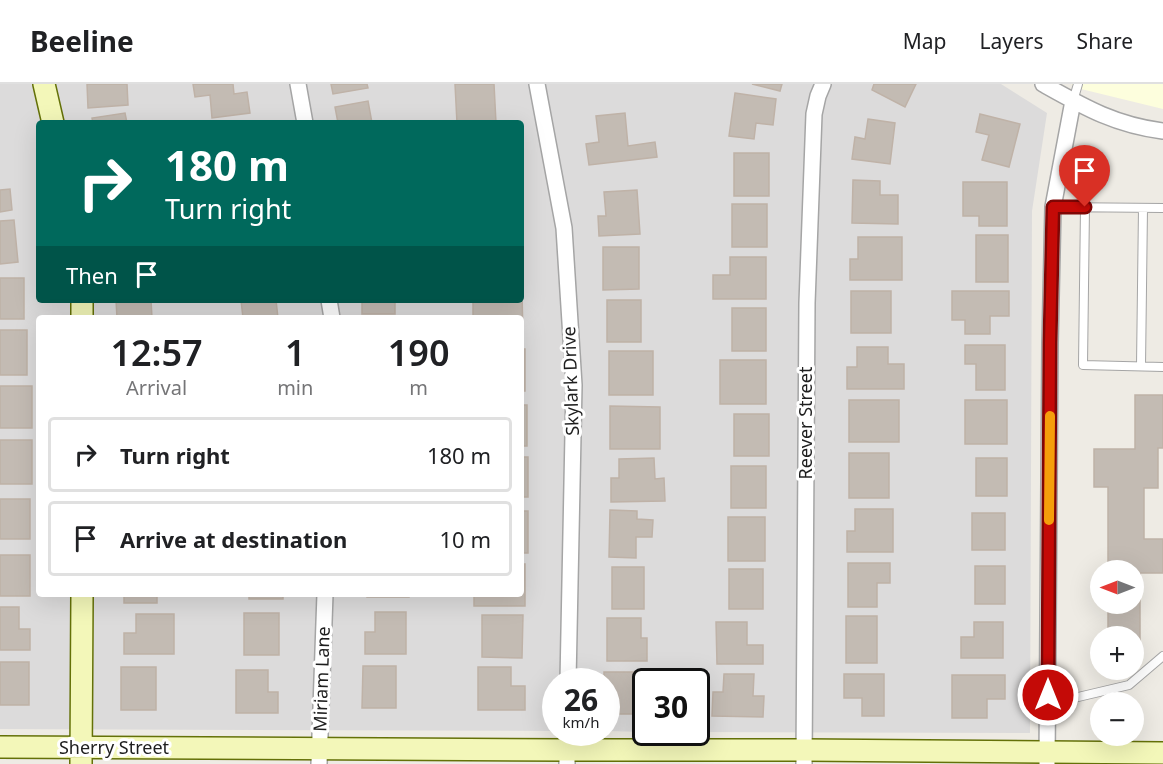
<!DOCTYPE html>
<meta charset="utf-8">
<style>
body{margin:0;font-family:"Noto Sans",sans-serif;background:#f6f6f6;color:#202124;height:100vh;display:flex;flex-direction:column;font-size:22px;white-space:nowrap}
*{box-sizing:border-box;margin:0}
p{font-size:20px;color:#757577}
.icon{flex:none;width:33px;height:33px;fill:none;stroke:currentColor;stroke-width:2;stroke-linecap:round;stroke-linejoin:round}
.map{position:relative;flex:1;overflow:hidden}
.panel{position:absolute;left:36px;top:231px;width:488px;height:282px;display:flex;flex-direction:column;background:#fff;border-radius:6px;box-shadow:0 6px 24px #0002}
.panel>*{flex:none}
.guide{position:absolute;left:36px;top:36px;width:488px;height:183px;border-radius:6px;box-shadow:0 6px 24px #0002;background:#00695c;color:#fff;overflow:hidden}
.needle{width:39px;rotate:270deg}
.fabs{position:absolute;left:1090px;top:476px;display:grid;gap:12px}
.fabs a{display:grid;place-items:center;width:54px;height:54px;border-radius:50%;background:#fff;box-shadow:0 6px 24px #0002;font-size:30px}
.speed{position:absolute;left:542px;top:584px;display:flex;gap:12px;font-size:30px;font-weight:700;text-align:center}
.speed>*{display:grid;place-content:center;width:78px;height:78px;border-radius:50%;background:#fff;box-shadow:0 6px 24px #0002;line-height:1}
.speed small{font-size:15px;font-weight:400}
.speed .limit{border:3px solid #111;border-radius:9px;background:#fff;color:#111}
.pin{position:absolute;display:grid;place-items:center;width:51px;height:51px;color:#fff;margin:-62px -26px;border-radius:50% 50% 50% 0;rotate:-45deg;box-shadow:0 0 6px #0007}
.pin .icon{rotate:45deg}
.me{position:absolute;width:66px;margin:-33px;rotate:0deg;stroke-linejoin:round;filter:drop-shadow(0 0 4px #0008)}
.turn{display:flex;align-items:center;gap:21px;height:126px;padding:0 30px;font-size:27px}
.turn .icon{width:78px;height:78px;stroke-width:2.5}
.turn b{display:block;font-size:42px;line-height:51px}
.then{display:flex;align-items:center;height:57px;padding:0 30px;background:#0003;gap:12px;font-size:22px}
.eta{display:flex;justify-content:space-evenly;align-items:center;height:102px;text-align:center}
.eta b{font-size:36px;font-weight:600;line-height:42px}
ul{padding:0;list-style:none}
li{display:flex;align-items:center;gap:18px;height:75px;margin:0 12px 9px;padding:0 18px;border:3px solid #e0e0e0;border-radius:6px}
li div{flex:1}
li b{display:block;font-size:22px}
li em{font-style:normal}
header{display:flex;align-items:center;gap:36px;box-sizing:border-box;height:84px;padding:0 30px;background:#fff;border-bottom:2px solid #e0e0e0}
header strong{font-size:28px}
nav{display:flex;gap:33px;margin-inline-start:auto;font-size:21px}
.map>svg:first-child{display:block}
.residential{fill:#dcdbdb;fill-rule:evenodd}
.education{fill:#fdfedd}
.building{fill:#c3bbb3;stroke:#bfb2a7;stroke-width:1.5}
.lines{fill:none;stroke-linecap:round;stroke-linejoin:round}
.lane-casing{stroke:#a5a5a5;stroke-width:10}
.street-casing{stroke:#a5a5a5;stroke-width:18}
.secondary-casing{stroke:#647108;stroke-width:24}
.lane{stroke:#fff;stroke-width:8}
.street{stroke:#fff;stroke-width:15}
.secondary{stroke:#f3f7b9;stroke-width:21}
.route-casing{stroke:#7f0605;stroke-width:15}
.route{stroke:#c40a07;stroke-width:10}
.slow{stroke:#f59e0b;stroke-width:10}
.labels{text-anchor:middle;stroke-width:6;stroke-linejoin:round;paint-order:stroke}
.street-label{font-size:18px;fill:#1e1e1e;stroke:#fff}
</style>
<header>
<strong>Beeline</strong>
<nav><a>Map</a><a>Layers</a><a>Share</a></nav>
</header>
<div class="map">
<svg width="1163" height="680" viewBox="0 0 1163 680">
<rect width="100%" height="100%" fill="#eeebe4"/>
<path class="residential" d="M0 0H1001L1047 29 1032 127 1030 649 696 648V597H645V648L606 647V597H555V647L0 645ZM39 39H520V216H39ZM39 234H520V510H39Z"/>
<path class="education" d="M1071 0H1163V25L1081 5Z"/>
<path class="building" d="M87 0H127L128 21 88 24Z
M193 0H233L234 10 247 8 250 29 212 34 210 11 195 13Z
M331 0H367L368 4 333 10Z
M455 0H494L496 39H457Z
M752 0H782L780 7Z
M874 0H916L905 23 872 6Z
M735 9 776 15 773 41 756 39 754 55 729 52Z
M368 17 372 39H338L335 23Z
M125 29 127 39H93L92 34Z
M625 29 628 62 655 58 657 73 589 81 586 60 599 58 596 32Z
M980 30 1020 40 1009 83 982 76 989 51 976 48Z
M868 35 895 39 890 80 852 75 855 53 865 55Z
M734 69H769V112H734Z
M853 96 880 97V111H898V140L852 139Z
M963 98H1007V142H979V132H963Z
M10 105 12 126 0 128V106Z
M637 106 640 150 599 152 598 132H606L604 108Z
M732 120H767V163H732Z
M14 136 18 178 0 180V137Z
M976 151H1008V198H976Z
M858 153H902V196H850V175H858Z
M603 163H639V205L603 206Z
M730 173H766V215H713V191H730Z
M0 194H24V235H0Z
M851 207H891V249H851Z
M952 207H1009V232H990V250H965V236H952Z
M520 210H522L523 252H520V234H473V216H520Z
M116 216H151L152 234H117Z
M241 216H276L278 234H243Z
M362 216H395V230H362Z
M607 216H641V258H607Z
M732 224H766V267H732Z
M0 246H27V291H0Z
M965 261H1005V306H976V280H965Z
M857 263H888V280H904V305H847V283H857Z
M520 265H525V307H520Z
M609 267H653V311H609Z
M720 276H766V320H720Z
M0 302H32V344H0Z
M1135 311H1163V364H1158V404H1144V455H1163V489H1140V570H1134V552H1108V519H1134V486H1108V403H1094V365H1135Z
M849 316H899V358H849Z
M965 316H1007V360H965Z
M520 321H527V362H520Z
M610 322 660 323V365H610Z
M734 330H769V372H734Z
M0 356H32V400H0Z
M849 369H889V414H849Z
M520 373H528V413H520Z
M654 374 655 395 664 394 665 417 611 418V394H619V375Z
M976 374H1007V412H976Z
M731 382H766V424H731Z
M0 415H30V455H0Z
M855 425H893V468H847V447H855Z
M610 426 637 427V435L653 436 652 453H636V474L609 473Z
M520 427H528V469H520Z
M972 429H1005V466H972Z
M728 433H765V477H728Z
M0 471H30V512H0Z
M848 479H890V499H877V523H848Z
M520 480H525V522H474V510H520Z
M975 482H1005V520H975Z
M612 483H644V525H612Z
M729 485H763V525H729Z
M124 510H157V519H124Z
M249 510H283V515H249Z
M367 510H409V513H367Z
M0 523H19V545H30V566H0Z
M375 528H406V570H365V548H375Z
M244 529H279V571H244Z
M136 530H174V570H124V549H136Z
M482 531H523L522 574 482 573Z
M846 532H877V579H846Z
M607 534H641V554H647V577H607Z
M716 538H747V561H763V580H717Z
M974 538H1003V574H961V553H974Z
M0 578H29V621H0Z
M363 582H396V624H362Z
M121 583H156V626H121Z
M478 583H511V602H525V626H478Z
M236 586H268V608H278V629H236Z
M604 588H639V630H606V597H604Z
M724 590H754L753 612H764L763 633 712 632 713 608H723Z
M844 590H884V632H862V614H844Z
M952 591H1005V615H987V634H952Z"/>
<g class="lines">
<defs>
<path id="lane" d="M1073 17 1078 0
M1053 123 1163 124
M1085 123 1083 281 1163 283
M1141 282 1143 124
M1048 611 1074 614 1129 601 1163 572"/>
<path id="street" d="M298 0 305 39
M537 0 564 144 574 301 568 597
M1043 0C1084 23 1115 41 1163 47
M329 216 332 234
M319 680 325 510
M567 680V648
M804 680 807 219 814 30 818 12 823 0
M1047 680 1050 259 1053 123 1073 17"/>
<path id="secondary" d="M44 0 53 39
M82 216V234
M0 663 567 666H804L1163 669
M81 680 82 510"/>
</defs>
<use href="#lane" class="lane-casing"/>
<use href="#street" class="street-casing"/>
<use href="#secondary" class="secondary-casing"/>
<use href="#lane" class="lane"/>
<use href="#street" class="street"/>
<use href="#secondary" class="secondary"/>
</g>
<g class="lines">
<defs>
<path id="route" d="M1048 611 1050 259 1053 123H1085"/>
</defs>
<use href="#route" class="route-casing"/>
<use href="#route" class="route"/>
<path class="slow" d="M1049 436 1050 332"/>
</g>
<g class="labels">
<g class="street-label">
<text transform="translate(571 297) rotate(-92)" y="6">Skylark Drive</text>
<text transform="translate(806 339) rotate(-90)" y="6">Reever Street</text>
<text transform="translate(322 595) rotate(-88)" y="6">Miriam Lane</text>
<text x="114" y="670">Sherry Street</text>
</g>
</g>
</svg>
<div class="fabs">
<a><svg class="needle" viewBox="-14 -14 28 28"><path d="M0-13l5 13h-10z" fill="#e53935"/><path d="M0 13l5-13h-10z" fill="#757577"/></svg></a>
<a>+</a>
<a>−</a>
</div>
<div class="speed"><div>26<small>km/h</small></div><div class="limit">30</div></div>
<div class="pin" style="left:1085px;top:123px;background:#d93025"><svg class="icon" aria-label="arrive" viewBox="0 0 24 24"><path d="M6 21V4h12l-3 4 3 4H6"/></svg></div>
<svg class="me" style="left:1048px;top:611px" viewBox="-20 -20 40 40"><circle r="17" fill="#c40a07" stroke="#fff" stroke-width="3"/><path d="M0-11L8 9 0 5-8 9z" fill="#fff"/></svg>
<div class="guide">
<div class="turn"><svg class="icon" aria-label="right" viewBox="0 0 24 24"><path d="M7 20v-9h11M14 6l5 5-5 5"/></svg><div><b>180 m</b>Turn right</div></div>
<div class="then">Then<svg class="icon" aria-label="arrive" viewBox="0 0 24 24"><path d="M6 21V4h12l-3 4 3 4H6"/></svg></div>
</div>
<section class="panel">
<div class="eta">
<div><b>12:57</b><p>Arrival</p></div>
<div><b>1</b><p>min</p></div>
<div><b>190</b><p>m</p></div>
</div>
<ul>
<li><svg class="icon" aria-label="right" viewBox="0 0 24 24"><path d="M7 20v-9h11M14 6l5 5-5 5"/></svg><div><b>Turn right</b></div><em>180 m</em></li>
<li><svg class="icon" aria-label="arrive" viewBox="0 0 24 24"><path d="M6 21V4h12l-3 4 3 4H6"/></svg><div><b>Arrive at destination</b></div><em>10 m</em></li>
</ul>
</section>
</div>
